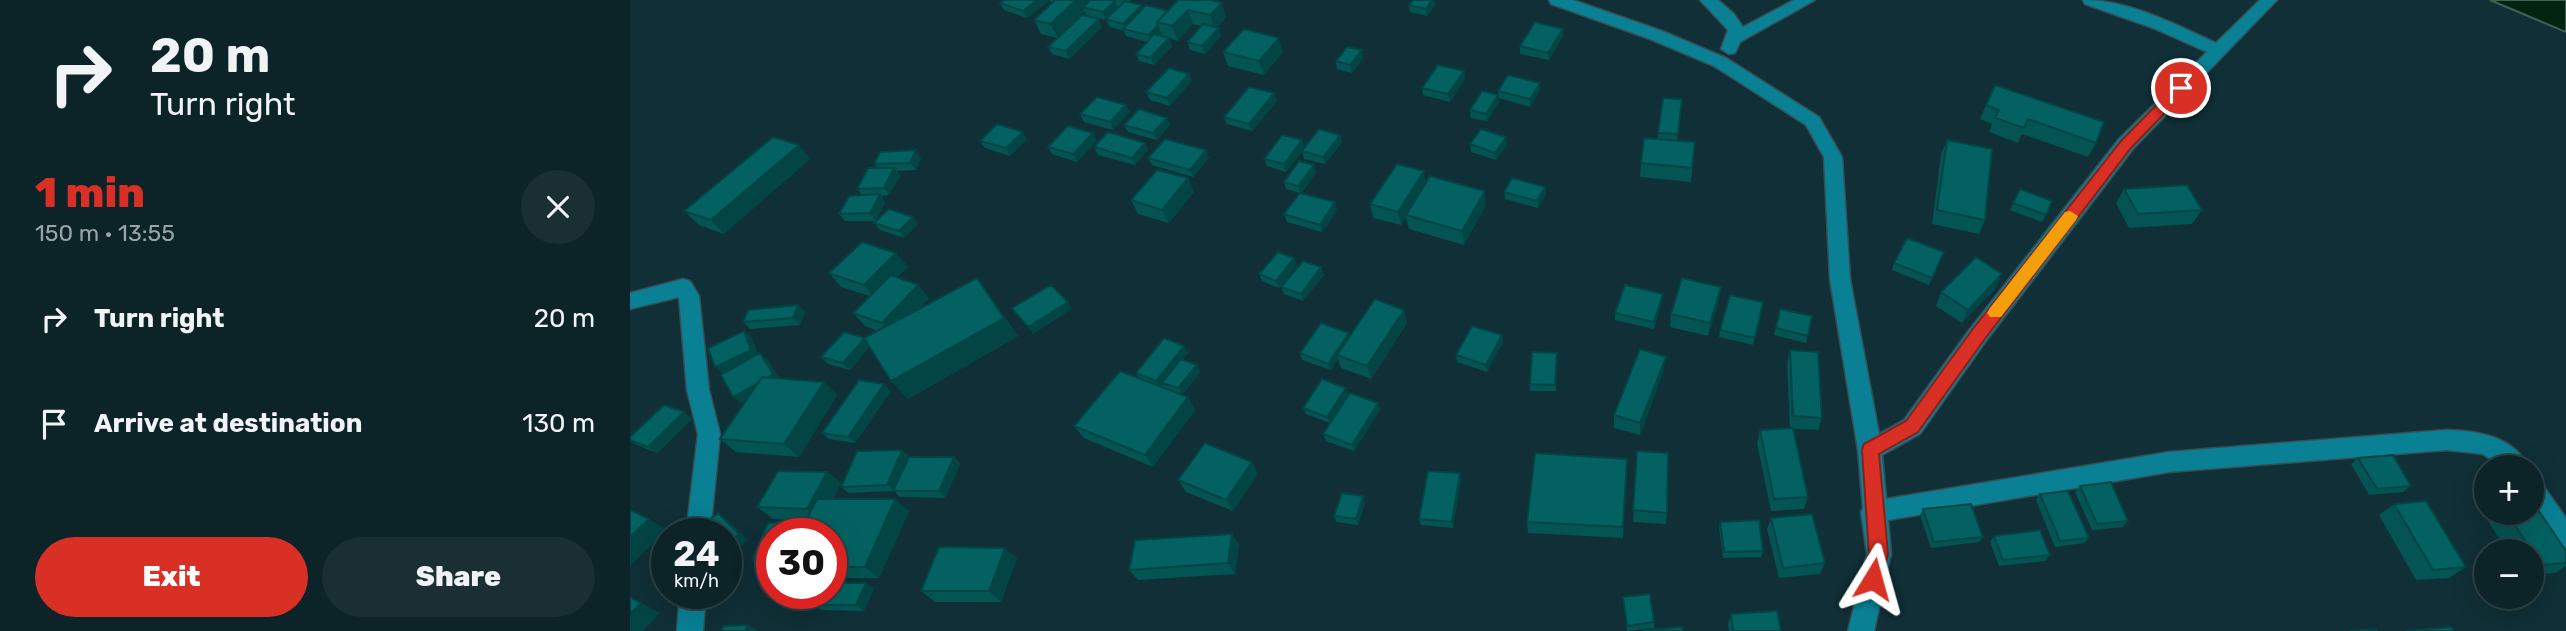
<!DOCTYPE html>
<meta charset="utf-8">
<style>
body{margin:0;font-family:Rubik,sans-serif;background:#1a2f34;color:#f1f3f6;height:100vh;display:flex;flex-direction:column;font-size:26px;white-space:nowrap}
*{box-sizing:border-box;margin:0}
p{font-size:23px;color:#9aa4a8}
.icon{flex:none;width:38px;height:38px;fill:none;stroke:currentColor;stroke-width:2;stroke-linecap:round;stroke-linejoin:round}
.map{position:relative;flex:1;overflow:hidden}
.sheet{display:flex;flex-direction:column;background:#0c2328;width:630px}
.sheet>*{flex:none}
.top-card{background:#0c2328;color:#f1f3f6;overflow:hidden}
.controls{position:absolute;left:1844px;top:455px;display:grid;gap:14px}
.controls a{display:grid;place-items:center;width:70px;height:70px;border-radius:50%;background:#0c2328;box-shadow:0 7px 28px #0002,0 0 0 2px #2c4045;font-size:35px}
.speed{position:absolute;left:21px;top:518px;display:flex;gap:14px;font-size:35px;font-weight:700;text-align:center}
.speed>*{display:grid;place-content:center;width:91px;height:91px;border-radius:50%;background:#0c2328;box-shadow:0 7px 28px #0002,0 0 0 2px #2c4045;line-height:1}
.speed small{font-size:18px;font-weight:400}
.speed .limit{border:10px solid #d22;background:#fff;color:#111}
.pin{position:absolute;display:grid;place-items:center;width:60px;height:60px;color:#fff;margin:-30px;border:4px solid #fff;border-radius:50%;box-shadow:0 2px 7px #0007}
.me{position:absolute;width:77px;margin:-38px;rotate:8deg;stroke-linejoin:round;filter:drop-shadow(0 0 5px #0008)}
.turn{display:flex;align-items:center;gap:24px;height:147px;padding:0 35px;font-size:32px}
.turn .icon{width:91px;height:91px;stroke-width:2.5}
.turn b{display:block;font-size:49px;line-height:60px}
.round{display:grid;place-items:center;flex:none;width:74px;height:74px;border-radius:37px;background:#1a2f34}
.overview{display:flex;align-items:center;justify-content:space-between;height:119px;padding:0 35px}
h1{font-size:42px;font-weight:800;line-height:52px;color:#d93025}
.button{display:flex;gap:14px;margin-top:auto;padding:14px 35px}
.button a{flex:1;height:80px;border-radius:42px;background:#d93025;color:#fff;font-size:28px;font-weight:800;line-height:80px;text-align:center}
.button a+a{background:#1a2f34;color:#f1f3f6}
ul{padding:0;list-style:none}
li{display:flex;align-items:center;gap:21px;height:105px;padding:0 35px}
li div{flex:1}
li b{display:block;font-size:26px}
li em{font-style:normal}
main{display:flex;flex:1;min-height:0}
.map>svg:first-child{display:block}
.water{fill:#01230f;stroke:#436256;stroke-width:2}
.lines{fill:none;stroke-linecap:round;stroke-linejoin:round}
.minor-casing{stroke:#354d53;stroke-width:3}
.minor{fill:#098094;fill-rule:evenodd}
.wall{fill:#035453}
.shaded-wall{fill:#024544}
.building{fill:#036261;stroke:#024544;stroke-width:2}
.route{fill:#d93025;stroke:#8d1f18;stroke-width:2}
.slow{fill:#f59e0b}
</style>
<main>
<section class="sheet">
<div class="top-card">
<div class="turn"><svg class="icon" aria-label="right" viewBox="0 0 24 24"><path d="M7 20v-9h11M14 6l5 5-5 5"/></svg><div><b>20 m</b>Turn right</div></div>
</div>
<div class="overview"><div><h1>1 min</h1><p>150 m · 13:55</p></div><a class="round"><svg class="icon" aria-label="close" viewBox="0 0 24 24"><path d="M6 6l12 12M18 6L6 18"/></svg></a></div>
<ul>
<li><svg class="icon" aria-label="right" viewBox="0 0 24 24"><path d="M7 20v-9h11M14 6l5 5-5 5"/></svg><div><b>Turn right</b></div><em>20 m</em></li>
<li><svg class="icon" aria-label="arrive" viewBox="0 0 24 24"><path d="M6 21V4h12l-3 4 3 4H6"/></svg><div><b>Arrive at destination</b></div><em>130 m</em></li>
</ul>
<div class="button"><a>Exit</a><a>Share</a></div>
</section>
<div class="map">
<svg width="1936" height="631" viewBox="0 0 1936 631">
<rect width="100%" height="100%" fill="#102f36"/>
<path class="water" d="M1860 0H1936V32Z"/>
<g class="lines">
<defs>
<path id="minor" d="M919 0H943L1032 31 1096 58 1189 117 1212 157 1220 279 1249 434 1274 420 1340 329 1489 139 1577 52 1523 28 1455 4 1453 0C1499 0 1544 24 1586 43L1630 0H1647L1503 149 1356 341 1290 434 1252 455 1256 499 1539 452 1817 430C1847 431 1884 436 1898 467H1872L1853 454 1817 450 1539 472 1258 520 1261 554 1244 631H1218L1237 554 1231 512 1233 508 1228 450 1200 279 1194 157 1176 125 1084 66 1020 39 921 4Z
M1070 0H1088L1104 14 1113 27 1164 0H1185L1110 42 1105 53 1099 54 1091 49 1098 30Z
M53 279 60 281 69 296 79 390 90 434 80 534H56L68 434 57 390 49 297 0 309V293Z
M1902 478 1910 481 1936 518V549L1927 546 1902 508Z
M50 593H76L73 631H47Z"/>
</defs>
<use href="#minor" class="minor-casing"/>
<use href="#minor" class="minor"/>
</g>
<path class="wall" d="M374 0H501L499 2 513 8 538 11 548 0 596 17 587 28 591 36 575 54 560 50 557 42 571 26 563 24 548 41 533 36 531 33 529 36 539 38 542 46 524 65 509 61 506 54 517 42 496 36 494 31 480 27 476 20 456 15 455 12 452 15 472 27 439 59 422 54 418 47 427 38 411 34 404 20 421 4 420 0 397 18 374 10 370 3Z
M783 0H804L805 5 797 16 780 12 779 5Z
M933 36 919 60 890 54V46Z
M593 52H653L634 75 598 66Z
M733 58 722 73 707 69 706 61Z
M834 71 835 79 820 102 793 95 792 88Z
M559 74 562 81 540 106 520 100 516 92Z
M910 90 900 107 869 98 868 91Z
M1052 99 1047 141 1065 142 1061 182 1010 177 1011 163 1028 139V133Z
M647 101 622 131 597 124 594 117Z
M869 102 857 121 841 118 840 110Z
M496 105 500 112 483 130 454 122 450 114Z
M1356 105 1466 143 1458 157 1392 134 1388 143 1359 132 1362 124 1350 119Z
M537 118 540 125 527 140 498 132 494 125Z
M710 135 712 142 695 164 674 159 672 151Z
M397 139 380 156 355 148 350 141Z
M1317 140 1355 220 1349 234 1302 224 1311 154Z
M467 141 447 162 422 154 418 147Z
M515 143 518 150 505 165 468 155 464 147Z
M840 144 877 145 866 160 841 152Z
M675 148 656 172 637 166 634 159Z
M576 150 579 158 563 177 522 165 518 158Z
M291 158 286 170 267 171 270 176 259 195 251 196 255 202 246 221H215L209 214 232 195 227 189 247 168 244 164Z
M180 159 94 234 69 225 54 211Z
M684 165 686 173 671 193 707 210 692 232 657 222 654 214 670 193 656 189 654 182Z
M558 178 564 192 539 223 508 214 501 200Z
M796 183 856 205 834 245 779 229 776 217 771 225 743 218 740 204Z
M915 187 916 194 908 208 875 199 874 192Z
M1390 189 1422 201 1412 222 1380 210Z
M1494 189 1572 210 1562 224 1499 228 1486 203Z
M283 217 288 224 274 238 250 230 244 223Z
M1311 260 1299 285 1262 270 1264 263Z
M667 265 649 288 632 281 629 274Z
M278 266 267 277 299 298 290 308 347 278 388 336 278 399 261 381 240 346 220 370 198 364 191 357 248 331 235 326 223 313 239 296 211 287 199 273Z
M691 267 694 275 673 301 654 294 651 287Z
M1366 288 1332 323 1306 306 1311 292Z
M1089 300 1078 336 1040 327 1041 314Z
M1032 301 1024 329 985 320V313Z
M1133 302 1123 345 1089 337 1090 330Z
M168 305 175 312 170 325 120 329 113 322Z
M1150 309 1182 316 1176 343 1144 335Z
M774 310 777 323 741 379 711 368 708 359 701 370 672 360 670 353 719 333 720 337Z
M114 331 122 338 128 355 138 360 149 379 194 382 207 395 169 457 106 452 90 439 116 400 111 403 93 374Z
M872 335 873 342 857 372 827 362 826 355Z
M554 346 558 353 552 359 567 365 570 372 552 395 558 397 565 410 523 467 454 438 444 426 509 378 506 373Z
M1160 350 1192 418 1188 430 1163 429 1178 497 1174 509 1141 511 1127 443 1130 430 1160 429 1157 363Z
M927 360 926 391H900V384Z
M1034 370 1010 435 984 428V415Z
M716 388 719 395 700 423 676 414 673 408Z
M261 391 225 443 199 439 192 433Z
M748 403 750 410 724 451 696 441 693 434Z
M62 419 27 453 7 445 0 440V437Z
M1007 451 1037 513 1036 524 1003 522Z
M279 456 324 457 330 464 315 498 270 497 264 491 219 493 211 487Z
M1728 458 1781 486 1773 492 1739 495 1721 464Z
M997 459 993 538 898 533 897 522Z
M622 462 628 474 603 511 556 492 548 480Z
M148 471 197 472 211 483 203 499H265L279 511 249 578H201V534H142V565H130L122 560 138 523 168 521 173 525 176 520 143 519 127 507Z
M830 473 831 479 823 528 791 525 789 519Z
M1450 486 1498 521 1493 527 1462 530 1445 492Z
M1410 494 1459 538 1454 543 1425 547 1406 500Z
M1857 499V513H1902L1936 551V566L1925 573 1902 575V551H1877L1848 505Z
M735 503 728 525 706 522 704 516Z
M1764 504 1836 567 1819 578 1786 580 1749 515Z
M1293 509 1353 537 1349 542 1301 548 1290 515Z
M1141 518 1195 563 1190 574 1149 578 1137 529Z
M1090 522 1133 551 1131 557 1093 558 1089 528Z
M602 534 609 545 605 574 508 580 499 570Z
M1364 536 1420 555 1415 561 1369 566 1360 542Z
M387 558 371 602H305L291 591Z
M244 588 234 611 191 610 183 605Z
M993 597 1024 622V628L997 631Z
M1101 614 1151 631H1099L1098 624Z"/>
<path class="shaded-wall" d="M407 0H420L397 18 393 11Z
M446 0H464L453 7 455 12 428 38 420 24Z
M802 0H804L805 5 797 16 796 9Z
M485 1 488 8 476 20 473 12Z
M592 3 596 17 585 30 580 15Z
M512 5 515 13 495 29 493 24Z
M558 10 563 24 548 41 542 26Z
M469 19 472 27 439 59 436 51Z
M528 25 531 33 522 43 519 35Z
M589 28 591 36 575 54 572 46Z
M933 29V36L919 60 918 53Z
M539 38 542 46 524 65 520 58Z
M649 38 653 52 634 75 629 61Z
M732 50 733 58 722 73 720 65Z
M834 71 835 79 820 102 818 94Z
M559 74 562 81 540 106 537 98Z
M910 83V90L900 107V99Z
M644 93 647 101 622 131 619 124Z
M868 95 869 102 857 121 856 114Z
M496 105 500 112 483 130 480 122Z
M537 118 540 125 527 140 523 133Z
M393 132 397 139 380 156 376 148Z
M463 133 467 141 447 162 443 154Z
M710 135 712 142 695 164 693 157Z
M876 137 877 145 866 160 865 153Z
M672 140 675 148 656 172 654 164Z
M515 143 518 150 505 165 502 158Z
M169 145 180 159 94 234 81 220Z
M286 150 291 158 286 170 280 163Z
M576 150 579 158 563 177 560 170Z
M684 165 686 173 670 193 668 186Z
M264 168 270 176 259 195 254 188Z
M794 171 796 185 776 215V217L771 225 768 212Z
M558 178 564 192 539 223 532 210Z
M915 187 916 194 908 208 907 201Z
M855 191 856 205 834 245 832 231Z
M250 194 255 202 246 221 240 213Z
M705 202 707 210 692 232 690 225Z
M283 217 288 224 274 238 269 231Z
M266 253 278 266 245 299 234 285Z
M664 258 667 265 649 288 646 281Z
M691 267 694 275 673 301 671 294Z
M1372 274 1366 288 1332 323 1338 310Z
M347 278 388 336 278 399 261 381Z
M288 285 299 298 264 336 252 323Z
M1091 287 1089 300 1078 336 1080 323Z
M1033 294 1032 301 1024 329V322Z
M438 302 442 309 403 334 398 327Z
M168 305 175 312 170 325 163 318Z
M774 310 777 323 741 379 737 366Z
M114 331 122 338 129 357 93 374 85 367Z
M719 333 721 340 707 355 708 359 701 370 698 364Z
M872 335 873 342 857 372 856 365Z
M235 338 241 345 220 370 213 363Z
M554 346 558 353 530 388 526 381Z
M130 353 138 360 151 381 111 403 103 397Z
M1036 357 1034 370 1010 435V423Z
M567 365 570 372 552 395 548 388Z
M194 382 207 395 169 457 154 444Z
M254 384 261 391 225 443 218 437Z
M716 388 719 395 700 423 697 417Z
M558 397 565 410 523 467 515 455Z
M748 403 750 410 724 451 722 445Z
M54 412 62 419 27 453 18 447Z
M272 450 279 456 264 491 257 485Z
M324 457 330 464 315 498 309 491Z
M622 462 628 474 603 511 596 500Z
M197 472 211 483 192 520 177 509Z
M830 473 831 479 823 528 822 522Z
M733 496 735 503 728 525 726 519Z
M265 499 279 511 249 578 235 567Z
M88 513 97 519 118 540 96 558V545Z
M19 519 37 530 0 566V537Z
M168 521 176 527 173 534H162Z
M602 534 609 545 605 574 598 563Z
M375 548 387 558 371 602 359 591Z
M236 583 244 588 234 611 226 605Z
M11 603 30 613 13 631H0V614Z
M118 625 127 630V631H115Z"/>
<path class="building" d="M374 0H407L393 11 370 3Z
M425 0H446L420 24 404 20Z
M461 0H482L485 1 473 12 453 7Z
M548 0H581L592 3 580 15 558 10 542 26 527 22Z
M783 0H802L796 9 779 5Z
M495 1 512 5 493 24 476 19Z
M516 5 538 11 527 22 528 25 519 35 493 29Z
M452 15 469 19 436 51 418 47Z
M905 22 933 29 918 53 890 46Z
M573 24 589 28 572 46 557 42Z
M614 29 649 38 629 61 593 52Z
M524 34 539 38 520 58 506 54Z
M717 47 732 50 720 65 706 61Z
M808 65 834 71 818 94 792 88Z
M539 68 559 74 537 98 516 92Z
M878 75 910 83 900 99 868 91Z
M1365 85 1474 122 1466 143 1398 119 1394 128 1365 118 1369 110 1356 105Z
M619 87 644 93 619 124 594 117Z
M852 91 868 95 856 114 840 110Z
M467 97 496 105 480 122 450 114Z
M1033 98 1052 99 1048 134 1028 133Z
M509 109 537 118 523 133 494 125Z
M367 124 393 132 376 148 350 141Z
M438 126 463 133 443 154 418 147Z
M689 129 710 135 693 157 672 151Z
M851 129 876 137 865 153 840 144Z
M478 132 515 143 502 158 464 147Z
M652 135 672 140 654 164 634 159Z
M143 137 169 145 81 220 54 211Z
M1014 138 1065 142 1062 168 1011 163Z
M535 139 576 150 560 170 518 158Z
M1317 140 1362 149 1355 220 1307 210Z
M286 150 280 163 244 164 250 152Z
M669 161 684 165 668 186 654 182Z
M767 164 794 171 768 212 740 204Z
M238 168H264L254 188 227 189Z
M527 170 558 178 532 210 501 200Z
M800 176 855 191 832 231 776 215Z
M882 178 915 187 907 201 874 192Z
M1557 185 1572 210 1508 214 1494 189Z
M1390 189 1422 201 1416 215 1383 203Z
M670 193 705 202 690 225 654 214Z
M250 194 240 213 209 214 219 196Z
M259 209 283 217 269 231 244 223Z
M1277 238 1314 252 1302 278 1264 263Z
M232 242 266 253 234 285 199 273Z
M648 252 664 258 646 281 629 274Z
M1346 257 1372 274 1338 310 1311 292Z
M673 261 691 267 671 294 651 287Z
M261 275 288 285 252 323 223 313Z
M347 278 374 318 261 381 234 338Z
M1052 278 1091 287 1080 323 1041 314Z
M421 285 438 302 398 327 382 308Z
M995 285 1033 294 1024 322 985 313Z
M1100 295 1133 302 1125 338 1090 330Z
M745 299 774 310 737 366 707 355Z
M168 305 163 318 113 322 118 310Z
M1150 309 1182 316 1178 336 1146 328Z
M691 323 719 333 698 364 670 353Z
M842 326 872 335 856 365 826 355Z
M114 331 121 350 85 367 78 348Z
M214 332 235 338 213 363 191 357Z
M534 338 554 346 526 381 506 373Z
M1010 349 1036 357 1010 423 984 415Z
M1160 350 1188 352 1192 418 1163 416Z
M902 352 927 353 925 385 900 384Z
M130 353 143 374 137 378 132 377 128 383 103 397 91 375Z
M551 359 567 365 548 388 532 383Z
M490 371 558 397 515 455 444 426Z
M132 377 194 382 154 444 90 439Z
M692 379 716 388 697 417 673 408Z
M229 380 254 384 218 437 192 433Z
M720 393 748 403 722 445 693 434Z
M34 405 54 412 18 447 0 440V437Z
M1163 428 1178 497 1144 499 1130 430Z
M575 443 622 462 596 500 548 480Z
M272 450 257 485 211 487 227 451Z
M1007 451 1038 453 1037 513 1003 510Z
M905 453 997 459 993 527 897 522Z
M1763 455 1781 486 1747 489 1728 458Z
M279 457H324L309 491H263Z
M148 471 197 472 177 509 127 507Z
M798 471 830 473 822 522 789 519Z
M1481 482 1498 521 1467 524 1450 486Z
M1438 491 1459 538 1430 541 1410 494Z
M712 493 733 496 726 519 704 516Z
M187 499H265L235 567H201V534H169Z
M1796 501 1836 567 1803 570 1764 504Z
M1902 501 1936 551V563L1911 565 1877 513H1902Z
M1341 504 1353 537 1304 542 1293 509Z
M0 510 19 519 0 537Z
M88 513 109 534 96 545V534H65L63 532Z
M1182 514 1195 563 1153 568 1141 518Z
M1129 520 1133 551 1094 552 1090 522Z
M168 521 162 534H142V558L122 560 138 523Z
M1410 530 1420 555 1373 560 1364 536Z
M602 534 598 563 499 570 505 540Z
M309 547 375 548 359 591H291Z
M201 583H236L226 605H183L188 593H201Z
M1020 594 1024 622 997 626 993 597Z
M0 597 11 603 0 614Z
M1147 611 1151 631H1103L1101 614Z
M118 625 115 631H91L94 626Z
M1052 627 1053 631 1012 630Z
M1821 627 1824 631H1776Z
M1746 629 1747 631H1720Z"/>
<path class="route" d="M1551 84 1558 88 1556 91 1501 148 1354 340 1288 432 1249 454 1258 554 1250 586 1243 588 1236 586 1233 579 1239 554 1232 450 1234 444 1276 421 1342 330 1491 141 1546 85Z"/>
<path class="slow" d="M1440 211 1448 216 1446 220 1371 317H1360L1357 313 1360 308 1435 212Z"/>
</svg>
<div class="controls">
<a>+</a>
<a>−</a>
</div>
<div class="speed"><div>24<small>km/h</small></div><div class="limit">30</div></div>
<div class="pin" style="left:1551px;top:88px;background:#d93025"><svg class="icon" aria-label="arrive" viewBox="0 0 24 24"><path d="M6 21V4h12l-3 4 3 4H6"/></svg></div>
<svg class="me" style="left:1243px;top:579px" viewBox="-20 -20 40 40"><path d="M0-17L14 15 0 8-14 15z" fill="#d93025" stroke="#fff" stroke-width="4"/></svg>
</div>
</main>
